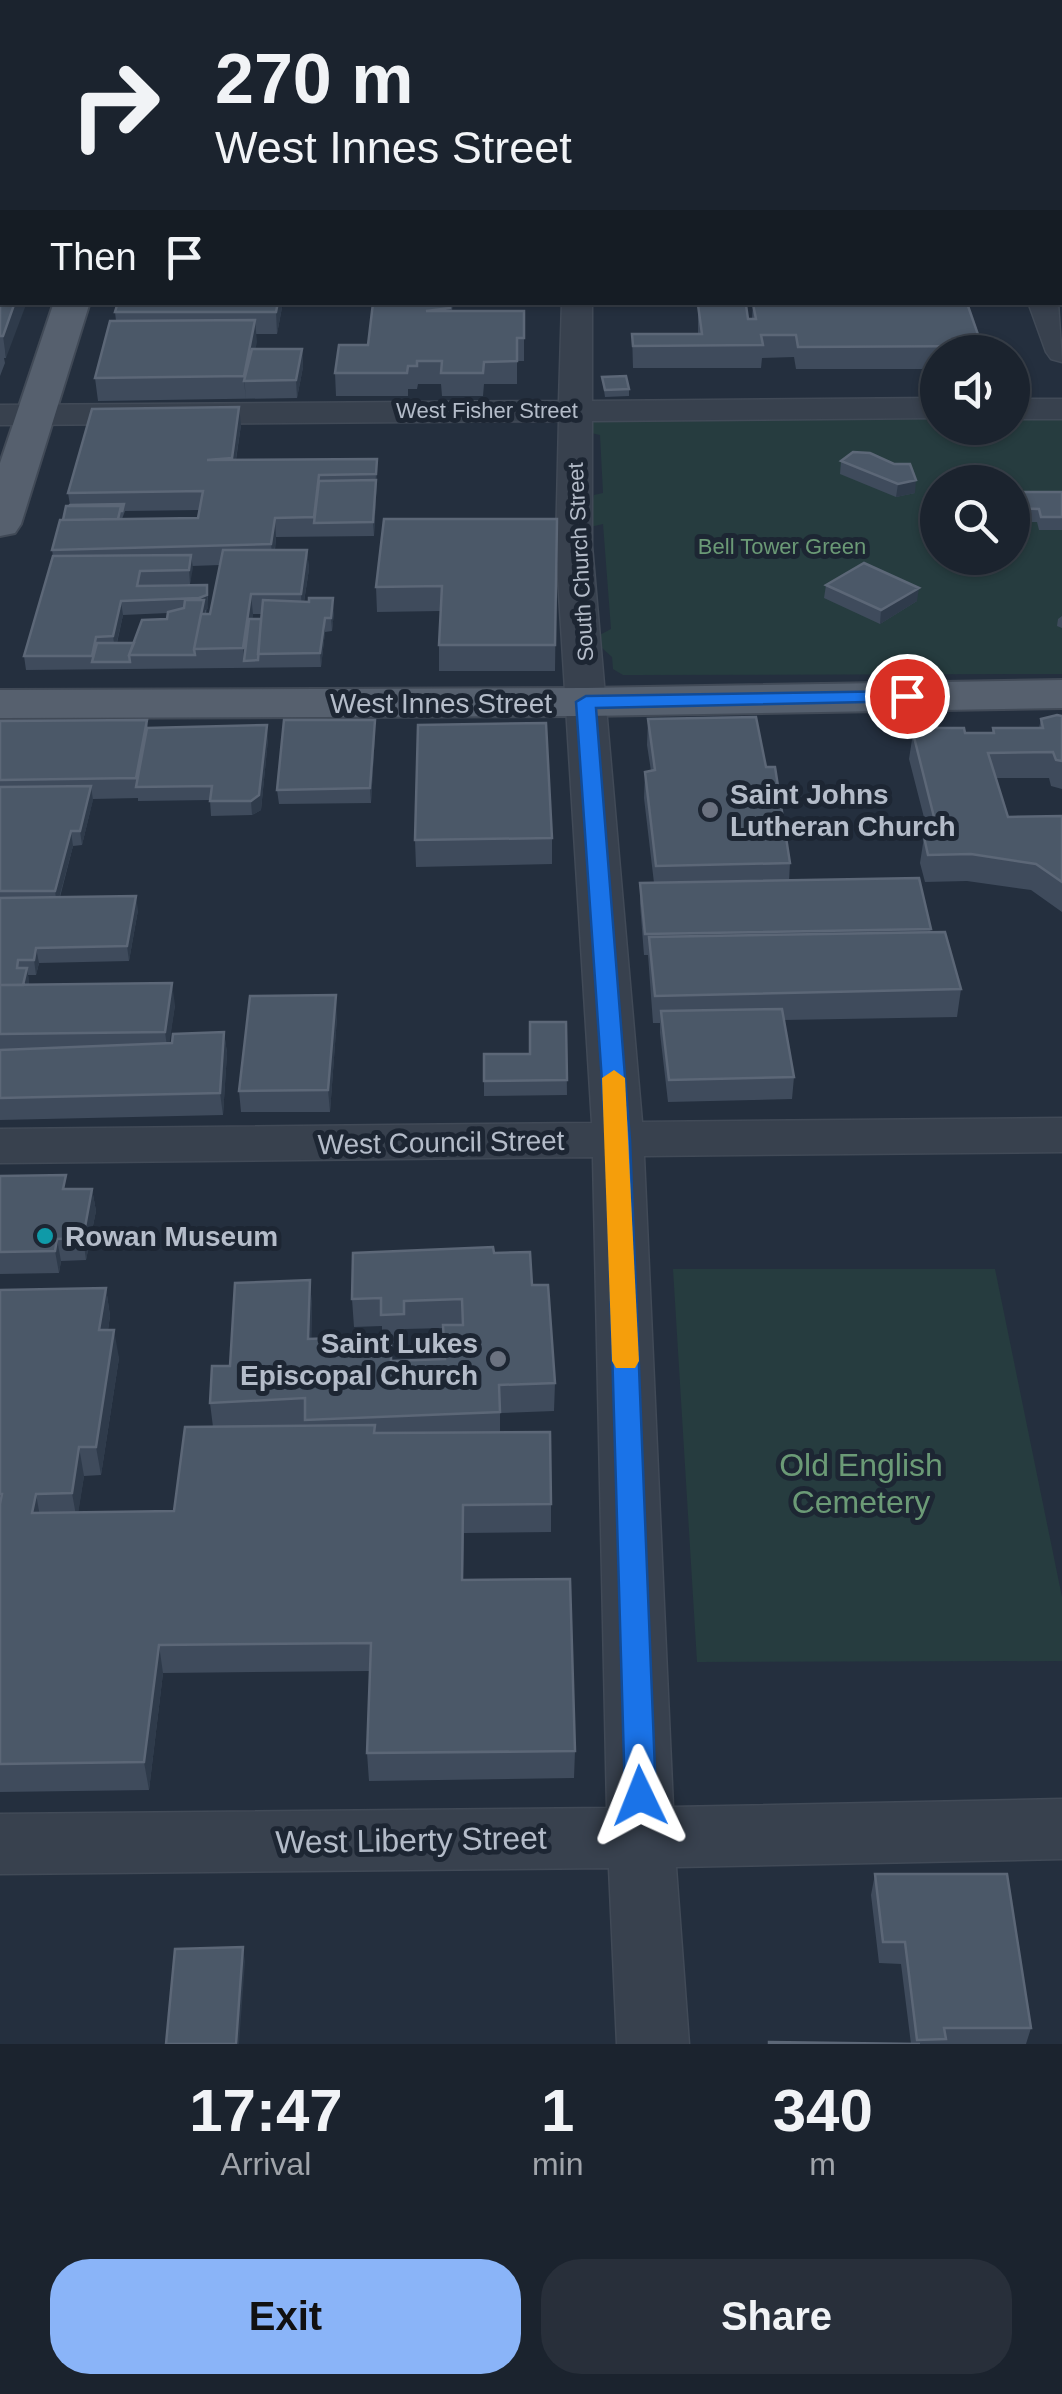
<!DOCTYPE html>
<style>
body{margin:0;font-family:Arial,sans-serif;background:#282f3a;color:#f1f3f6;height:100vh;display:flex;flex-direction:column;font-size:38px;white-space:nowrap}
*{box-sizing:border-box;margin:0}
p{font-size:32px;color:#a0a4aa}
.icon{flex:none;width:55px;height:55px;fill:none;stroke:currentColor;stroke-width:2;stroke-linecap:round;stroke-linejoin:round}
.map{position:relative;height:2044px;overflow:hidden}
.details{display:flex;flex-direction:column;background:#1b232e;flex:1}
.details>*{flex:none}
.top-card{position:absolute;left:0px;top:0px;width:1062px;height:305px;box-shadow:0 2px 8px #0004,0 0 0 2px #39404a;background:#1b232e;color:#f1f3f6;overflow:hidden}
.controls{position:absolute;left:920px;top:335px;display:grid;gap:20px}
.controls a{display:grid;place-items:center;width:110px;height:110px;border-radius:50%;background:#1b232e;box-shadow:0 2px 8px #0004,0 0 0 2px #39404a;font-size:50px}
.pin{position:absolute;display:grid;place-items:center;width:85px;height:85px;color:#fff;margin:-42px;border:5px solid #fff;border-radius:50%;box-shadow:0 2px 10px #0007}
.me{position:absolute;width:110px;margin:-55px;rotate:358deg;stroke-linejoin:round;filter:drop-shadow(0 0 8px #0008)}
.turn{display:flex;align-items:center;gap:35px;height:210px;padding:0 50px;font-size:45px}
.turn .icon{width:130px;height:130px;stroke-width:2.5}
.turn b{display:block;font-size:70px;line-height:85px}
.then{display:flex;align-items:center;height:95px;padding:0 50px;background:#0003;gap:20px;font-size:38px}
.eta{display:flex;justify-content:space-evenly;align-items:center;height:170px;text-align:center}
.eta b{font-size:60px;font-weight:600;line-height:70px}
.action{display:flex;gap:20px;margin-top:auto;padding:20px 50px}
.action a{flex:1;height:115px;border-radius:40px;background:#8ab4f8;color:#111;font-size:40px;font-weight:600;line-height:115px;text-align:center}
.action a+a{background:#282f3a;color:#f1f3f6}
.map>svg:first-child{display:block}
.green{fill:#263c3f;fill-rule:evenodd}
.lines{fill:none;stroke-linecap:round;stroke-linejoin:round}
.minor-casing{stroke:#414a57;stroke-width:3}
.major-casing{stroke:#414a57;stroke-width:4}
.minor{fill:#38414e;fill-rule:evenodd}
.major{fill:#56606e;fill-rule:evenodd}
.wall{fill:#3f4b5c;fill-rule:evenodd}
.shaded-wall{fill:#2f3b4b}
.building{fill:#4b5868;stroke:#5c6777;stroke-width:2.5}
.route{fill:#1a73e8;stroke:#114b97;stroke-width:2.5}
.slow{fill:#f59e0b}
.worship-dot{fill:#6b7280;stroke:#1d2633;stroke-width:4}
.culture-dot{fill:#0f9aa8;stroke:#1d2633;stroke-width:4}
.labels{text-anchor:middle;stroke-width:10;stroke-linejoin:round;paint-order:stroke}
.far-street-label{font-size:22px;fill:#b4bcc9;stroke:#1d2633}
.far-park-label{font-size:22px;fill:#6b9a76;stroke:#1d2633}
.street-label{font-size:28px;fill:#b4bcc9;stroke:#1d2633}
.poi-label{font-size:28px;font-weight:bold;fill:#b4bcc9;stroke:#1d2633;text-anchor:start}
.near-park-label{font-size:32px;fill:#6b9a76;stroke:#1d2633}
.near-street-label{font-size:32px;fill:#b4bcc9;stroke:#1d2633}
</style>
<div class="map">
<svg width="1062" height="2044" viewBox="0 0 1062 2044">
<rect width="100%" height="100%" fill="#242f3e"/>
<path class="green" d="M937 415 938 428H1012L1013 415H1062V674L623 675 613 669 612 657 592 639 611 629 603 524 586 528 594 495 603 493 600 435 591 433 590 422ZM938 482H1012V558H938Z
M673 1269H995L1062 1597V1661L697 1662Z"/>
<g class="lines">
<defs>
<path id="minor" d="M551 0H575V2H552Z
M910 0H934L935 2H912Z
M1060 54H1062V68H1060Z
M0 61 2 62V77H0Z
M1060 201H1062V219H1060Z
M0 205 2 206V223H0Z
M562 302H592V401L938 398V418L592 421V546L642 1122 1062 1118V1152L644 1156 673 1807 1062 1799V1859L676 1867 689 2044H617L609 1868 0 1874V1814L607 1808 593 1157 0 1163V1129L592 1123 556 546 559 421 0 425V405L559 401Z
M1028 302H1058L1062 362 1051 359 1046 352Z
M1012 399H1062V419H1012Z"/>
<path id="major" d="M54 302H90L21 524 15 533 0 536V463Z
M1062 680V708L586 716 0 718V690L586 688Z"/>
</defs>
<use href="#minor" class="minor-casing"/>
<use href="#major" class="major-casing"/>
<use href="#minor" class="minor"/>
<use href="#major" class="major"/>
</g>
<path class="wall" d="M0 0H127L126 2H2V18H0Z
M0 122H2V204H0Z
M0 230H2V302L6 358H4L5 363 0 376Z
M283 302 277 334H256L255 349H302L303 367 297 398 98 401 95 378 116 321 115 312Z
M453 302 452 311H524V361H517V384H484L483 396H442L441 384H418L417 389H408V396H336L335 373 368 345 373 303Z
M753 304 982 346 981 352H938V369H796L794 357 762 358 761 368H633L632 334H698V305L752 319Z
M602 377 629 389V396L605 397Z
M241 425 236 460 377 459V477L374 536 276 537 275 550H307L309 569 304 602 334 612 332 631 325 632 321 667 26 670 24 656 53 556 52 550 70 505 68 493ZM200 510 198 518 122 519 125 511ZM220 565 210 614H206L208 598 207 585 142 586 190 584 192 566ZM168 613 167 619 134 643H117L123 615ZM253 614H262L261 619H252Z
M853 452 915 493 896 497 840 474 841 461Z
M1012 492H1062V530H1039L1037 522H1012Z
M557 519 555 671H439V645L441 611 377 612 376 587Z
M826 585 917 601 880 624 824 598Z
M1062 616V628L1057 626 1058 619Z
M1062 716V789L1051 786 1049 778H996L1008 817 1062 816V912L1031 890 967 881 925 882 920 863 924 837H929L909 759 913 733H924L925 728 965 733H992L993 728H1039L1041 719Z
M648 719 766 767 790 863 789 881 931 929 930 932 961 989 957 1017 784 1020 794 1077 792 1099 668 1102 660 1033V1023H653L648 955H644L640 904V883H654L644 798 645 772 651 771 647 745Z
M147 720 148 728 268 739 261 810 252 815 211 816 210 800 138 801V798L93 799 82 845 73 846 60 897 138 910 129 961 39 963 36 975H28L29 985 175 1005 169 1043 224 1032 227 1053 223 1115 0 1120V721Z
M375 734 371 803 279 804 277 790Z
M552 838V864L416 867 415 840Z
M337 1017 330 1112H241L239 1091Z
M566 1022 567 1095 484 1096V1054H530Z
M0 1176 68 1189H92L96 1211 86 1260 61 1261 59 1273 0 1274Z
M494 1253 532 1285 555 1383 554 1411 500 1413V1432L551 1504V1532L464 1533 463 1580 575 1751 574 1778 369 1781 367 1753 370 1671 163 1673 149 1790 0 1792V1290L106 1288 110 1316 108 1330 119 1358 101 1475 84 1476 78 1512 174 1511 213 1427 210 1403 230 1366 310 1280 312 1308 311 1339 382 1336V1326L354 1327 352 1299ZM444 1328 445 1359 392 1361 391 1343 405 1342V1329Z
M875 1874 1031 2028 1026 2044H768H911L901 1964 879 1963 871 1895Z"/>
<path class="shaded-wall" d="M88 0H127L126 2H87Z
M15 302H27L6 358 3 336Z
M278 302H283L277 334 276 312Z
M255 320 257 342 249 381H244L246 399 244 376Z
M302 349 303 367 297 398 296 380Z
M239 407 241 425 233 477 209 479Z
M377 459V477L374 536 373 522Z
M916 480 915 493 896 497 898 484Z
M275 518 276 537 273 563 271 544Z
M307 550 309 569 302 614 301 594Z
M191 555 193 568 190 584 189 570Z
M207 585 208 609 205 610 200 649 199 598Z
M919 588 917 601 880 624 881 610Z
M251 594 253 614 246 661H244L243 648Z
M333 598 334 612 332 631 331 618Z
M121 601 123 615 115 650 113 636Z
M325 618V632L321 667 320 653Z
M375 720V734L371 803 370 788Z
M267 725 268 739 261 810 252 815 251 801Z
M91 786 93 800 82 845 80 831Z
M71 831 73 846 57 906 55 891Z
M136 896 138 910 129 961 127 946Z
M36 948 39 963 36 975 34 960Z
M27 968 29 982 24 1007 22 992Z
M172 983 175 1005 168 1054 165 1032Z
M336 995 337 1017 330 1112 328 1090Z
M224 1032 227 1053 223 1115 220 1093Z
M92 1189 96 1211 86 1260 83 1238Z
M57 1239 61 1261 59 1273 55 1251Z
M310 1280 312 1308 311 1368 308 1339Z
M106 1288 110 1316 104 1358 99 1330Z
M114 1330 119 1358 101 1475 96 1447Z
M79 1447 84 1476 77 1521 72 1493Z
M36 1494 41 1522 32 1513Z
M159 1645 163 1673 149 1790 144 1762Z
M243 1947 245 1962 239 2044H236Z"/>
<path class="building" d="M0 0H88L87 2 2 3H0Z
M221 0H275V2H220Z
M726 0H811L812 2H727Z
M960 0H999L1000 2H961Z
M0 30H2V47H0Z
M0 122H2V183H0Z
M0 230H2V256H0Z
M0 256H2V274H0Z
M0 278H2V302H15L3 336H0Z
M118 302H278L276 312H115Z
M450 302V308L426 311H524V338H517V361L484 362 483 373H441L442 361H417V366H408L407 373H335L339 345H368L373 303Z
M967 303 982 346 798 347 796 335H761L763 345 633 346 632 334H702L698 305H746L748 319H756L753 304Z
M255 320 244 376 95 378 110 321Z
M252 349H302L296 380 244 381Z
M626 376 629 389 605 390 602 377Z
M239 407 232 458 207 460 377 459 376 474 319 475 314 517 275 518 271 544 52 550 60 520 198 518 203 491 68 493 92 409Z
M853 452 870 453 894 464H910L916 480 898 484 841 461Z
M376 480 373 522 314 523 319 481Z
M1012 492H1062V517H1041L1039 509 1012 508Z
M124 504 122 512 121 506H69L70 505Z
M66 506H121L118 519 63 520Z
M384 519H557L555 645H439L442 586 376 587Z
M223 550H307L301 594H251L243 648 194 649 201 614H210Z
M191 555 189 570 140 571 137 586 207 585V595L199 598 121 601 113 636 96 637 92 656H24L53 556Z
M864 563 919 588 881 610 826 585Z
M309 598H333L331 618H325L320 653 258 654 263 600 309 602Z
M185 600H204L194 649 195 655H129L142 620 167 619 168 612 184 608Z
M249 619H261L258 660 244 661Z
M97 643H134L129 655 130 662H92Z
M1057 715 1062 716V761L1056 760 1053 752 988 753 1008 817 1062 816V882L1036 864 971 854 928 855 924 837H939L913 733H926L925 728H964L965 733H994L993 728H1043L1041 719Z
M756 717 766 767H775L790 863 656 866 645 772 655 770 648 719Z
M147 720 136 778 0 780V721Z
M284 720H375L370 788 277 790Z
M546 723 552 838 415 840 418 725Z
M267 725 259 795 251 801H210L212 786 136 787 147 728Z
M91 786 80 831H71L55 891H0V787Z
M919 878 931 929 645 934 640 883Z
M136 896 127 946 36 948 34 960H18L17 968H27L23 985H0V898Z
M945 932 961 989 655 996 649 937Z
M172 983 165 1032 0 1034V985Z
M336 995 328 1090 239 1091 250 996Z
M782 1009 794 1077 669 1080 661 1011Z
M530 1022H566L567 1080 484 1081V1054H530Z
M224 1032 220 1093 0 1098V1050L172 1043 173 1034Z
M66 1175 63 1189H92L83 1238 57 1239 55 1251 0 1252V1176Z
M493 1247 494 1253 530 1252 532 1285H548L555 1383 499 1385 500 1412 305 1420V1398L210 1403 212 1366H230L235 1283 310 1280 308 1339 391 1336V1361L445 1359 443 1325H463L462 1299 404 1301V1314L381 1315V1298L352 1299 353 1253Z
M106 1288 99 1330H114L96 1447H79L72 1493 36 1494 32 1513 174 1511 185 1427 375 1425 374 1433 550 1432 551 1504 463 1505 462 1580 570 1579 575 1751 367 1753 371 1643 159 1645 144 1762 0 1764V1504L2 1494H0V1290Z
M875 1874H1007L1031 2028H944L946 2039 917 2040 905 1942H883Z
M243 1947 236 2044H166L175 1949Z
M769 2042 920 2044H769Z"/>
<path class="route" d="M907 691 914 692V701L596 708 630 1140 656 1796 651 1806 640 1810 629 1806 625 1796 606 1140 576 702 586 696Z"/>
<path class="slow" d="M614 1070 625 1078 639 1361 635 1368H616L612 1361 602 1078Z"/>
<g class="worship-dot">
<circle cx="710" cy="810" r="10"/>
<circle cx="498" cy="1359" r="10"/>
</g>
<circle class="culture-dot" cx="45" cy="1236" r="10"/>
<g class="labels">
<g class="far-street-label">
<text x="487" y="418">West Fisher Street</text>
<text transform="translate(580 562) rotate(-93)" y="8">South Church Street</text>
</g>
<g class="far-park-label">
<text x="782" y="554">Bell Tower Green</text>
</g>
<g class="street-label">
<text x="441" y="713">West Innes Street</text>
<text transform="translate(441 1142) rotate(-1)" y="10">West Council Street</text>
</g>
<g class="poi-label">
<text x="730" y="804">Saint Johns<tspan x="730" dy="32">Lutheran Church</tspan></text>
<text x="65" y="1246">Rowan Museum</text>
<text x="478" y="1353" text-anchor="end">Saint Lukes<tspan x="478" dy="32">Episcopal Church</tspan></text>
</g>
<g class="near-park-label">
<text x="861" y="1476">Old English<tspan x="861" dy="37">Cemetery</tspan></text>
</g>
<g class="near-street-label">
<text transform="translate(411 1840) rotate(-1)" y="11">West Liberty Street</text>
</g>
</g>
</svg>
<div class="controls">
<a><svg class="icon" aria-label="sound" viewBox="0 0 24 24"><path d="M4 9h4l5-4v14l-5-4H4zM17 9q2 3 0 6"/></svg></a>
<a><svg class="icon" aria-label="search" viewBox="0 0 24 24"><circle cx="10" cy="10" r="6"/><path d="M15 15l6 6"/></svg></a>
</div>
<div class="pin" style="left:907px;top:696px;background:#d93025"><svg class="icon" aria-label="arrive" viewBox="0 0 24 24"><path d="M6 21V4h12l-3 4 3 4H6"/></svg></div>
<svg class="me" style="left:640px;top:1796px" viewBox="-20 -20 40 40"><path d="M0-17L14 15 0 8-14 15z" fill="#1a73e8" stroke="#fff" stroke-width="4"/></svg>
<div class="top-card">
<div class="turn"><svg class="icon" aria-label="right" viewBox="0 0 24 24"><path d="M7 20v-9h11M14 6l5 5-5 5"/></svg><div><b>270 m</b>West Innes Street</div></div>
<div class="then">Then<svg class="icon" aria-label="arrive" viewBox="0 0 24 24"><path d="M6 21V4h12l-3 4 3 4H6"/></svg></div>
</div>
</div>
<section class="details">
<div class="eta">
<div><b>17:47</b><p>Arrival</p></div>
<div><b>1</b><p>min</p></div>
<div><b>340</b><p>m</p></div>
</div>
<div class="action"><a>Exit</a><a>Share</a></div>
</section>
